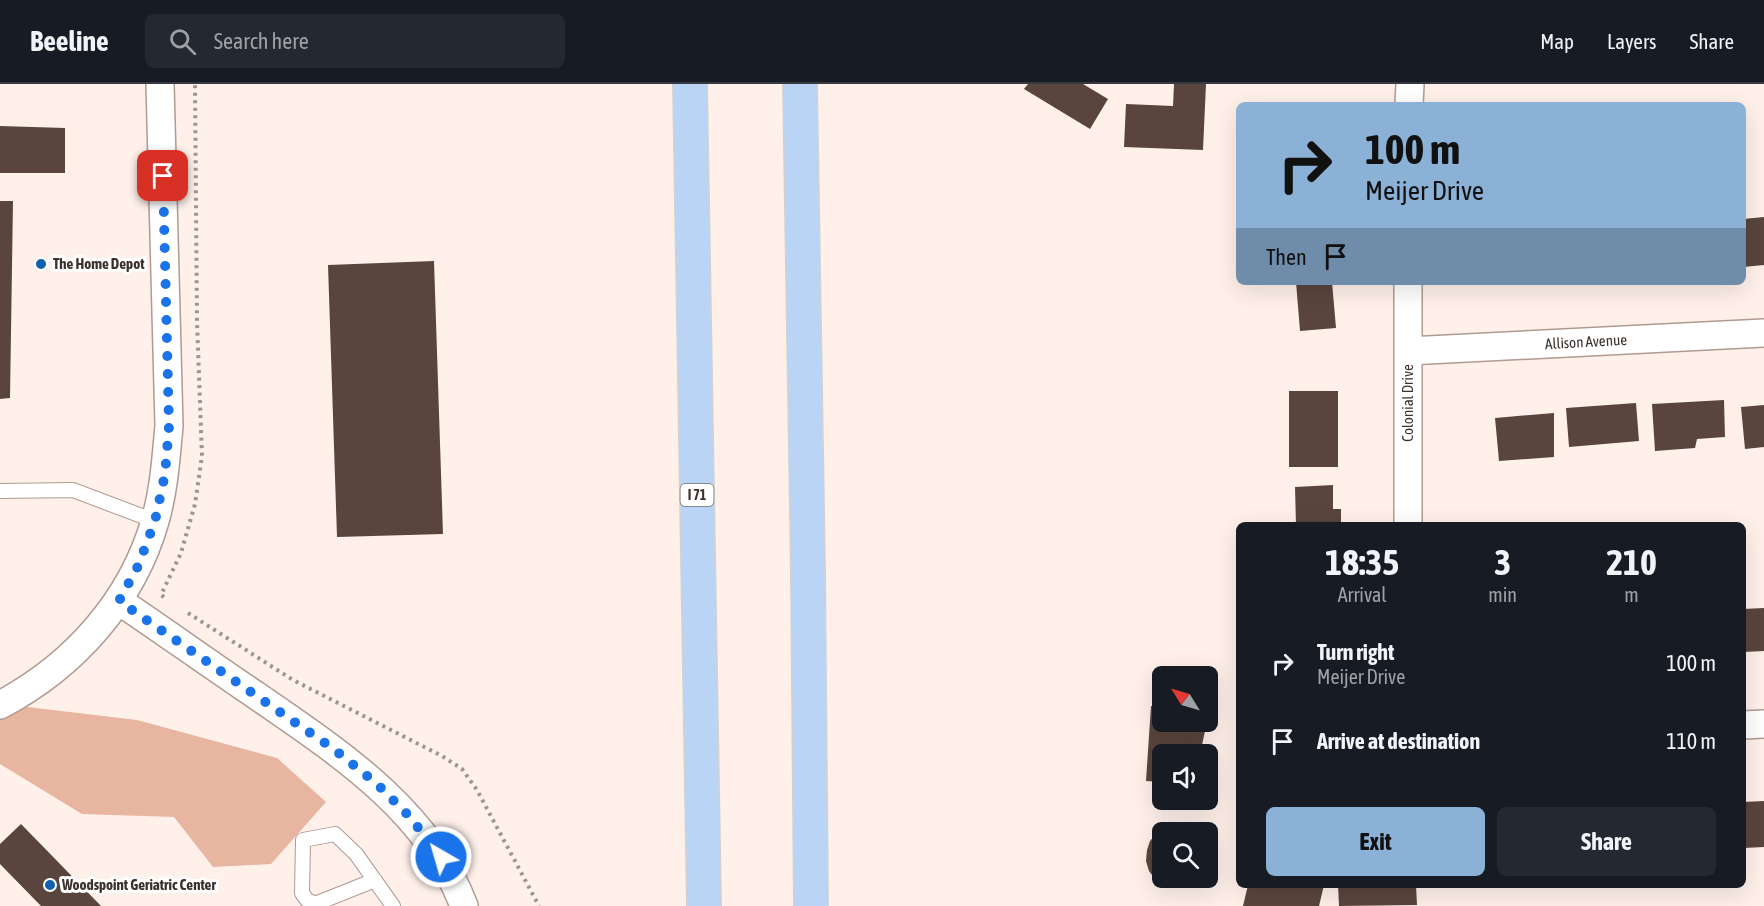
<!DOCTYPE html>
<style>
body{margin:0;font-family:"Asap Condensed",sans-serif;background:#242831;color:#f1f3f6;height:100vh;display:flex;flex-direction:column;font-size:22px;white-space:nowrap}
*{box-sizing:border-box;margin:0}
p{font-size:20px;color:#9ea1a6}
.icon{flex:none;width:33px;height:33px;fill:none;stroke:currentColor;stroke-width:2;stroke-linecap:round;stroke-linejoin:round}
.map{position:relative;flex:1;overflow:hidden}
.drawer{position:absolute;left:1236px;top:438px;width:510px;height:366px;display:flex;flex-direction:column;background:#171b24;border-radius:9px;box-shadow:0 6px 24px #0002}
.drawer>*{flex:none}
.top-card{position:absolute;left:1236px;top:18px;width:510px;height:183px;border-radius:9px;box-shadow:0 6px 24px #0002;background:#8bb1d6;color:#111;overflow:hidden}
.needle{width:39px;rotate:307deg}
.fabs{position:absolute;left:1152px;top:582px;display:grid;gap:12px}
.fabs a{display:grid;place-items:center;width:66px;height:66px;border-radius:9px;background:#171b24;box-shadow:0 6px 24px #0002;font-size:30px}
.pin{position:absolute;display:grid;place-items:center;width:51px;height:51px;color:#fff;margin:-26px;border-radius:12px;box-shadow:0 3px 9px #0006}
.me{position:absolute;width:66px;margin:-33px;rotate:322deg;stroke-linejoin:round;filter:drop-shadow(0 0 4px #0008)}
.turn{display:flex;align-items:center;gap:21px;height:126px;padding:0 30px;font-size:27px}
.turn .icon{width:78px;height:78px;stroke-width:2.5}
.turn b{display:block;font-size:42px;line-height:51px}
.then{display:flex;align-items:center;height:57px;padding:0 30px;background:#0003;gap:12px;font-size:22px}
.eta{display:flex;justify-content:space-evenly;align-items:center;height:102px;text-align:center}
.eta b{font-size:36px;font-weight:700;line-height:42px}
.primary-button{display:flex;gap:12px;margin-top:auto;padding:12px 30px}
.primary-button a{flex:1;height:69px;border-radius:9px;background:#8bb1d6;color:#111;font-size:24px;font-weight:700;line-height:69px;text-align:center}
.primary-button a+a{background:#242831;color:#f1f3f6}
ul{padding:0;list-style:none}
li{display:flex;align-items:center;gap:18px;height:78px;padding:0 30px}
li div{flex:1}
li b{display:block;font-size:22px}
li em{font-style:normal}
header{display:flex;align-items:center;gap:36px;box-sizing:border-box;height:84px;padding:0 30px;background:#171b24;border-bottom:2px solid #363941}
header strong{font-size:28px}
nav{display:flex;gap:33px;margin-inline-start:auto;font-size:21px}
.search{width:420px;height:54px;background:#242831;display:flex;align-items:center;gap:15px;box-sizing:border-box;padding:0 21px;border-radius:9px;color:#9ea1a6;font-size:22px}
.map>svg:first-child{display:block}
.green{fill:#e8b5a0}
.building{fill:#59453d}
.lines{fill:none;stroke-linecap:round;stroke-linejoin:round}
.service-casing{stroke:#b19a91;stroke-width:16}
.minor-casing{stroke:#b19a91;stroke-width:30}
.motorway-casing{stroke:#d4d2d1;stroke-width:36}
.path{stroke:#a0948f;stroke-width:4;stroke-dasharray:3 4.5;stroke-linecap:butt}
.service{stroke:#fff;stroke-width:14}
.minor{stroke:#fff;stroke-width:27}
.motorway{stroke:#b9d4f5;stroke-width:33}
.route{stroke:#1a73e8;stroke-width:10;stroke-dasharray:0 18}
.poi-dot{fill:#0f61af;stroke:#fff;stroke-width:2}
.labels{text-anchor:middle;stroke-width:6;stroke-linejoin:round;paint-order:stroke}
.shield{fill:#fff;stroke:#76706d;stroke-width:1.5}
.shield-label{font-size:14px;font-weight:bold;fill:#3b322e}
.poi-label{font-size:15px;font-weight:bold;fill:#3b322e;stroke:#fff;text-anchor:start}
.street-label{font-size:15px;fill:#3b322e;stroke:#fff}
</style>
<header>
<strong>Beeline</strong>
<div class="search"><svg class="icon" aria-label="search" viewBox="0 0 24 24"><circle cx="10" cy="10" r="6"/><path d="M15 15l6 6"/></svg>Search here</div>
<nav><a>Map</a><a>Layers</a><a>Share</a></nav>
</header>
<div class="map">
<svg width="1764" height="822" viewBox="0 0 1764 822">
<rect width="100%" height="100%" fill="#fff0ea"/>
<path class="green" d="M2 620 137 636 277 674 326 718 271 780 213 783 174 733 82 730 0 680V621Z"/>
<path class="building" d="M1028 0H1083L1108 15 1090 45 1024 5Z
M1174 0H1206L1203 66 1124 63 1126 20 1173 22Z
M0 42 65 44V89H0Z
M0 117H13L10 314 0 315Z
M1764 133V181L1743 183V135Z
M434 177 443 450 337 453 328 181Z
M1296 198H1332L1336 244 1300 247Z
M1289 307H1338V383H1289Z
M1724 316 1725 353 1697 355 1695 364 1655 367 1652 320Z
M1636 319 1639 357 1569 363 1566 324Z
M1764 321V363L1745 365 1741 323Z
M1554 329V373L1499 377 1495 334Z
M1333 401V425H1341V441H1296L1295 403Z
M1764 524V567L1743 568V525Z
M1151 622 1162 623V638H1207L1202 661 1188 663 1187 670H1162V698L1146 697Z
M1764 717V763L1743 764V718Z
M21 740 101 822H41L0 780V760Z
M1175 742H1185L1197 748H1162V794H1201L1194 799 1185 804H1174L1164 801 1155 795 1149 787 1146 777 1147 766 1150 757 1157 749 1165 744Z
M1248 801H1324L1319 822H1243Z
M1338 801H1416L1417 821 1339 822Z"/>
<g class="lines">
<defs>
<path id="service" d="M0 407 73 406 155 437
M375 796 315 820 307 816 302 809 303 756 335 750 356 770 393 822"/>
<path id="minor" d="M1409 21 1410 0
M1408 198V441
M1408 267 1764 249
M119 517C165 548 211 581 257 612 338 668 428 726 464 822
M0 621C74 582 132 517 155 437 164 406 166 374 169 342L160 0
M1743 641 1764 640"/>
<path id="motorway" d="M690 0 704 822
M800 0 808 488 811 822"/>
</defs>
<use href="#service" class="service-casing"/>
<use href="#minor" class="minor-casing"/>
<use href="#motorway" class="motorway-casing"/>
<path class="path" d="M164 513 161 511 181 469 195 420 202 372 197 238 195 0
M188 529 293 596 442 672 462 685 477 706 539 822"/>
<use href="#service" class="service"/>
<use href="#minor" class="minor"/>
<use href="#motorway" class="motorway"/>
</g>
<g class="lines">
<path class="route" d="M163 92 169 342 165 390 155 437 138 482 119 517 335 666 377 700 409 732 441 773"/>
</g>
<g class="poi-dot">
<circle cx="41" cy="180" r="6"/>
<circle cx="50" cy="801" r="6"/>
</g>
<g class="labels">
<rect class="shield" x="680.5" y="400" width="33" height="22" rx="4.5"/>
<g class="shield-label">
<text x="697" y="416">I 71</text>
</g>
<g class="poi-label">
<text x="53" y="185">The Home Depot</text>
<text x="62" y="806">Woodspoint Geriatric Center</text>
</g>
<g class="street-label">
<text transform="translate(1586 258) rotate(-3)" y="5">Allison Avenue</text>
<text transform="translate(1408 319) rotate(-90)" y="5">Colonial Drive</text>
</g>
</g>
</svg>
<div class="fabs">
<a><svg class="needle" viewBox="-14 -14 28 28"><path d="M0-13l5 13h-10z" fill="#e53935"/><path d="M0 13l5-13h-10z" fill="#9ea1a6"/></svg></a>
<a><svg class="icon" aria-label="sound" viewBox="0 0 24 24"><path d="M4 9h4l5-4v14l-5-4H4zM17 9q2 3 0 6"/></svg></a>
<a><svg class="icon" aria-label="search" viewBox="0 0 24 24"><circle cx="10" cy="10" r="6"/><path d="M15 15l6 6"/></svg></a>
</div>
<div class="pin" style="left:163px;top:92px;background:#d93025"><svg class="icon" aria-label="arrive" viewBox="0 0 24 24"><path d="M6 21V4h12l-3 4 3 4H6"/></svg></div>
<svg class="me" style="left:441px;top:773px" viewBox="-20 -20 40 40"><circle r="17" fill="#1a73e8" stroke="#fff" stroke-width="3"/><path d="M0-11L8 9 0 5-8 9z" fill="#fff"/></svg>
<div class="top-card">
<div class="turn"><svg class="icon" aria-label="right" viewBox="0 0 24 24"><path d="M7 20v-9h11M14 6l5 5-5 5"/></svg><div><b>100 m</b>Meijer Drive</div></div>
<div class="then">Then<svg class="icon" aria-label="arrive" viewBox="0 0 24 24"><path d="M6 21V4h12l-3 4 3 4H6"/></svg></div>
</div>
<section class="drawer">
<div class="eta">
<div><b>18:35</b><p>Arrival</p></div>
<div><b>3</b><p>min</p></div>
<div><b>210</b><p>m</p></div>
</div>
<ul>
<li><svg class="icon" aria-label="right" viewBox="0 0 24 24"><path d="M7 20v-9h11M14 6l5 5-5 5"/></svg><div><b>Turn right</b><p>Meijer Drive</p></div><em>100 m</em></li>
<li><svg class="icon" aria-label="arrive" viewBox="0 0 24 24"><path d="M6 21V4h12l-3 4 3 4H6"/></svg><div><b>Arrive at destination</b></div><em>110 m</em></li>
</ul>
<div class="primary-button"><a>Exit</a><a>Share</a></div>
</section>
</div>
